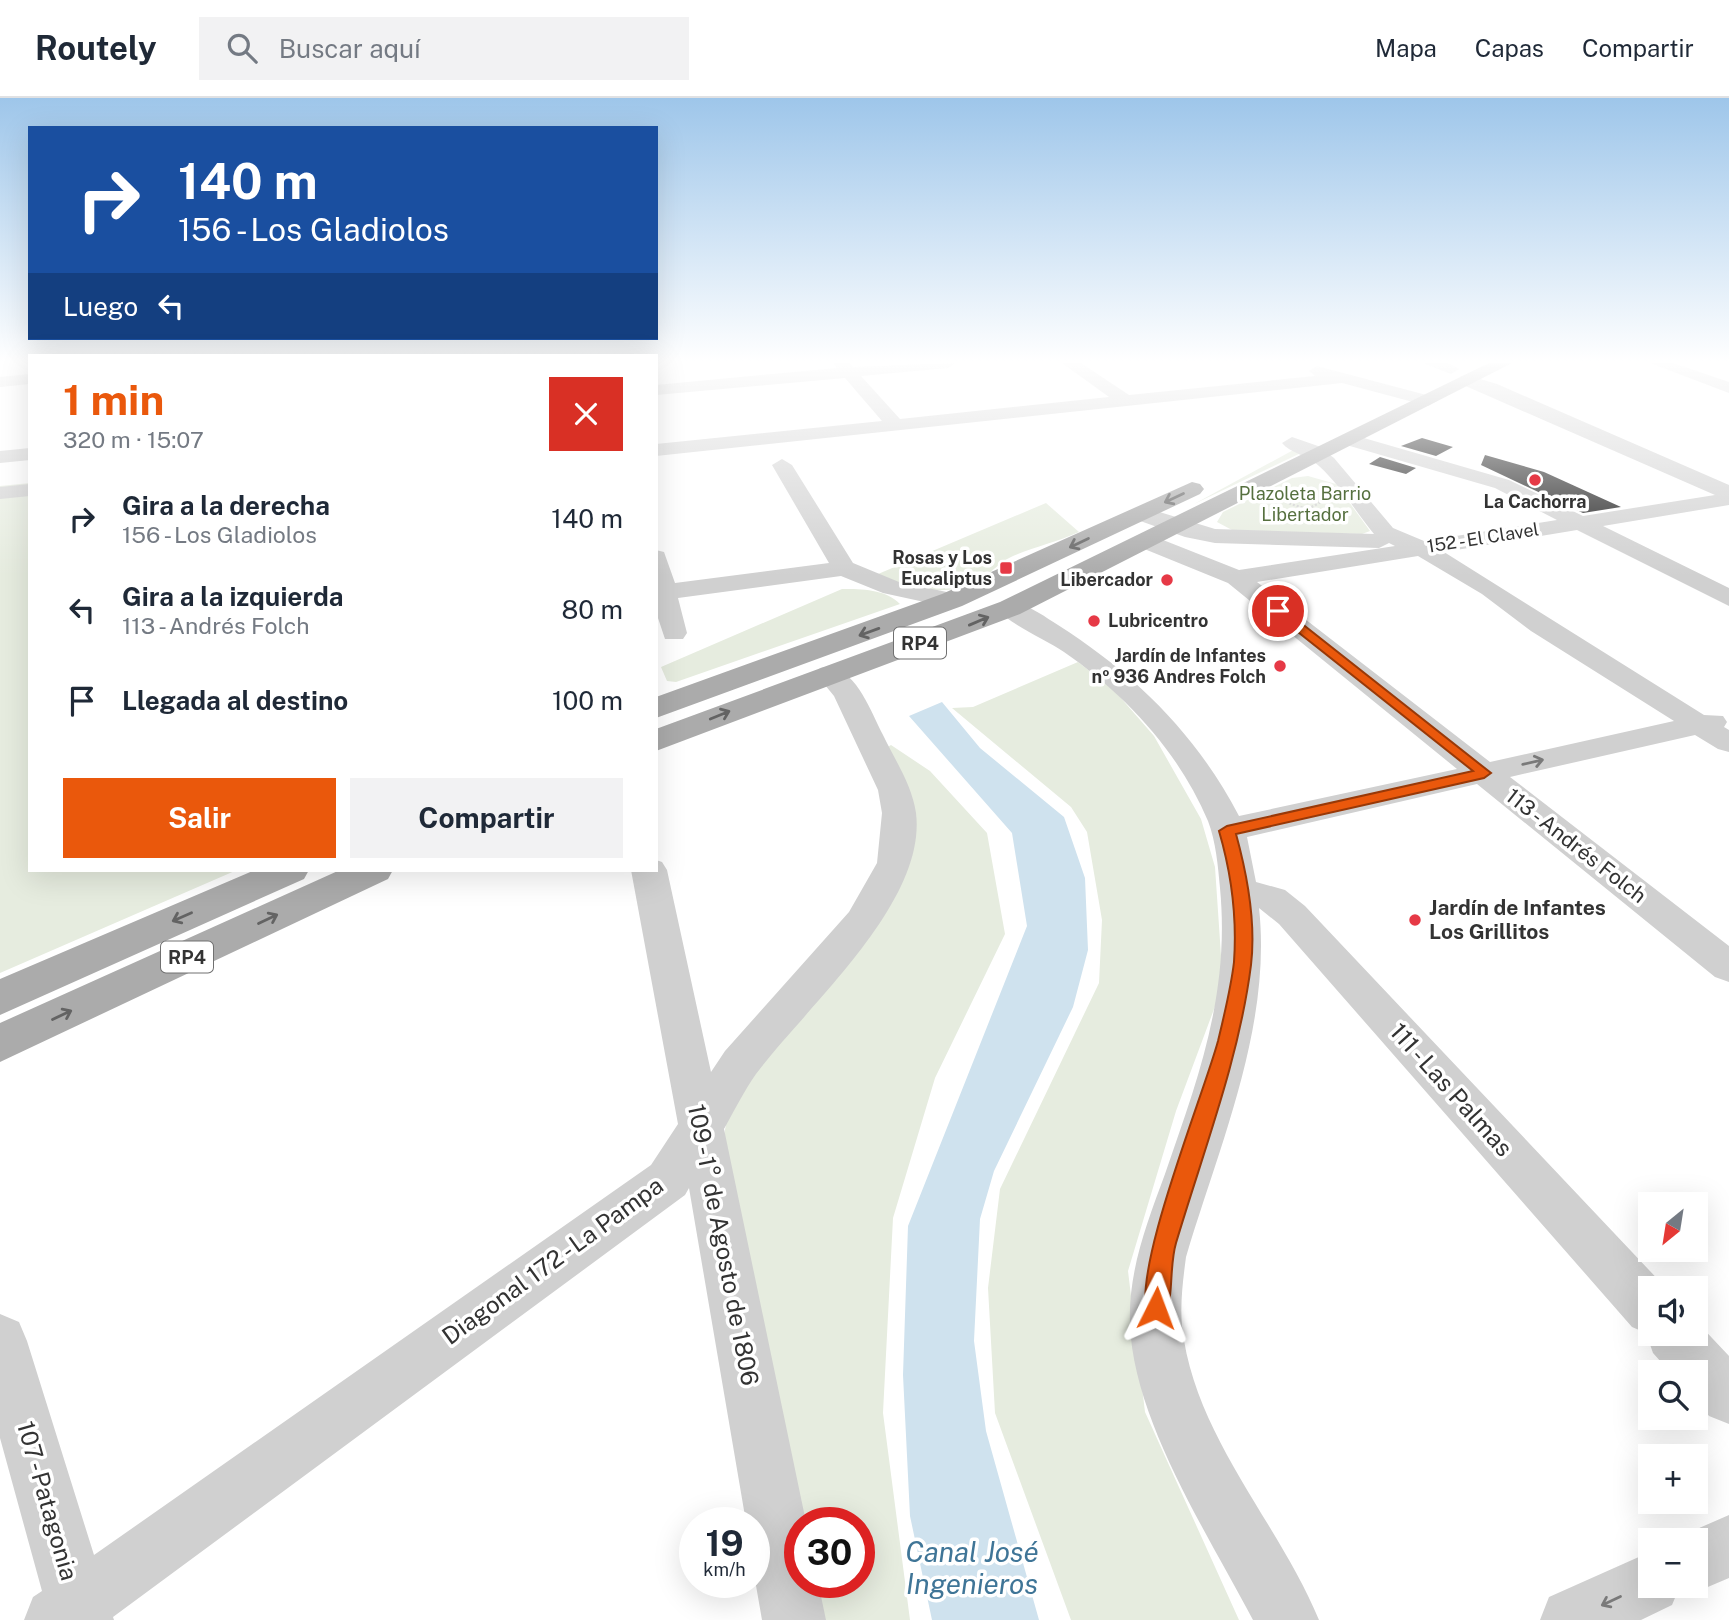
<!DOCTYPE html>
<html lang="es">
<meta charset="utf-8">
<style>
body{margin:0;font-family:"Public Sans",sans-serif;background:#f2f2f3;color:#1f2937;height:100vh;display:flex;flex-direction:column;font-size:26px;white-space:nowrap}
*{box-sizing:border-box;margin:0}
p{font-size:23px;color:#747a83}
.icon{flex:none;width:38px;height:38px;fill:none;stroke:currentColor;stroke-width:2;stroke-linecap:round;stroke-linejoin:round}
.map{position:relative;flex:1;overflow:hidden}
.details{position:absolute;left:28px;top:256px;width:630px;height:518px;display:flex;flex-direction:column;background:#fff;border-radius:0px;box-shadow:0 7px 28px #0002}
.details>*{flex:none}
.guide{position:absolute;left:28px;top:28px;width:630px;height:214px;border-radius:0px;box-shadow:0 7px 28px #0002;background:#1a4fa0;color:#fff;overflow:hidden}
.needle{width:46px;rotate:210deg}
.controls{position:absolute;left:1638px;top:1094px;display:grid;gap:14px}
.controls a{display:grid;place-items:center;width:70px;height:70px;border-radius:0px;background:#fff;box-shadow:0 7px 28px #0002;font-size:35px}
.speed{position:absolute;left:679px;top:1409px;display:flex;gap:14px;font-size:35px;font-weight:700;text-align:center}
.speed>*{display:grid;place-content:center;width:91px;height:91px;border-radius:50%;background:#fff;box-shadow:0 7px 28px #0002;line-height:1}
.speed small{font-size:18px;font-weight:400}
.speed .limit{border:10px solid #d22;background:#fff;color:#111}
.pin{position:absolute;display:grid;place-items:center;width:60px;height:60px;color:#fff;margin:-30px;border:4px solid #fff;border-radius:50%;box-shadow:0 2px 7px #0007}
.me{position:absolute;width:77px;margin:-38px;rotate:3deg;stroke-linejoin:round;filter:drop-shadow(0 0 5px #0008)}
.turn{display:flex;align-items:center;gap:24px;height:147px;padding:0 35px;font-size:32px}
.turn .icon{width:91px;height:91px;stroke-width:2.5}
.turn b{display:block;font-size:49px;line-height:60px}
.then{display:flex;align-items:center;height:66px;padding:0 35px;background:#0003;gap:14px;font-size:26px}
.round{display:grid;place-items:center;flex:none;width:74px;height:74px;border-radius:0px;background:#f2f2f3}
.summary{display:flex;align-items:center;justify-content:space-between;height:119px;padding:0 35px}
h1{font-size:42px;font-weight:700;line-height:52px;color:#ea580c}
.button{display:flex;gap:14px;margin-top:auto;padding:14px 35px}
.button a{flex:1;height:80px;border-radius:0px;background:#ea580c;color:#fff;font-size:28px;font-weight:700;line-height:80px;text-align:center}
.button a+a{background:#f2f2f3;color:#1f2937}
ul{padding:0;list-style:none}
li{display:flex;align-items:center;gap:21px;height:91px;padding:0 35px}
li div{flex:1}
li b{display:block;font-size:26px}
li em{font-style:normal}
header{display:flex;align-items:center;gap:42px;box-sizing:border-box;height:98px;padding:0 35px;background:#fff;border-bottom:2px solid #e0e1e3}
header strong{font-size:33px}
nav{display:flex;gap:38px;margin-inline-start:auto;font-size:24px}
.search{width:490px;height:63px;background:#f2f2f3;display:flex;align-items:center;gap:18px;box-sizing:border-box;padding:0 24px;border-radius:0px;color:#747a83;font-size:26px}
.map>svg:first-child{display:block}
.green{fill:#e6ecdf}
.water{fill:#cfe2ee}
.building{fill:#1a1a1a}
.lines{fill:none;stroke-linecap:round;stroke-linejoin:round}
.path{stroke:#cdcdcd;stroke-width:2.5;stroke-dasharray:2 2;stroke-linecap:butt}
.minor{fill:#d0d0d0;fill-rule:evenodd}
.major{fill:#ababab;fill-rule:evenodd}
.oneway{stroke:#636363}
.oneway2{stroke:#7a7a7a}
.route{fill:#ea580c;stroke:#983908;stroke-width:2}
.poi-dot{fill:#e63946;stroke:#fff;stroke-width:2.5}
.labels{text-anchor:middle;stroke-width:7;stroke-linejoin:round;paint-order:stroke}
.far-park-label{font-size:18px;fill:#56703f;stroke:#fff}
.far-poi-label{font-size:18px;font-weight:bold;fill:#333;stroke:#fff;text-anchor:end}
.far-street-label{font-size:18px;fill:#333;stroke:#fff}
.shield{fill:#fff;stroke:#707070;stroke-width:2}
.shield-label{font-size:19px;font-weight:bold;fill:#333}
.street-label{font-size:21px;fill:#333;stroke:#fff}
.poi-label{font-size:21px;font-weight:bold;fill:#333;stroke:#fff;text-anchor:start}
.near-street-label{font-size:24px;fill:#333;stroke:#fff}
.near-water-label{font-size:28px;font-style:italic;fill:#3f7597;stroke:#fff}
</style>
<header>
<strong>Routely</strong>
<div class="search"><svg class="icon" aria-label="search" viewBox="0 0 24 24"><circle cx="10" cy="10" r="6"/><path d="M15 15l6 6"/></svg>Buscar aquí</div>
<nav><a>Mapa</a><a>Capas</a><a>Compartir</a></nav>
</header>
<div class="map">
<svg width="1729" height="1522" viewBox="0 0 1729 1522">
<rect width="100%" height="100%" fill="#fff"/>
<path class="green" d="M1297 350 1305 353 1194 406Z
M1308 378 1336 386 1370 433 1362 436 1232 432 1217 424 1223 414 1292 380Z
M30 385V772H237L0 875V388Z
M1046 405 1079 434C1057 444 1034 449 1013 458 997 465 985 482 973 486 940 500 904 487 871 479Z
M842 491C862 491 885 491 900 506L676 584 667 583 661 569Z
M1078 564 1114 592 1154 638 1201 721 1215 769 1223 887 1176 1013 1128 1173 1145 1314 1239 1522H1071L995 1315 988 1190 1000 1091 1099 885 1102 822 1087 734 1071 709 952 610 973 609Z
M891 647 930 673 987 735 1005 836 935 980 893 1120 883 1315 910 1522H821L813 1484H859V1424H801L722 1049 729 1009 893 796 886 650Z"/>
<path class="water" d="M942 604 980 650 1064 719 1085 780 1088 852 1073 909 994 1073 980 1121 974 1243 986 1333 1039 1522H932L910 1418 903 1277 908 1128 1027 828 1012 735 909 618Z"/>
<path class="building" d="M1422 340 1453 349 1436 358 1401 348Z
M1485 357 1544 374 1621 409 1583 415 1481 367Z
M1380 359 1416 370 1406 376 1369 366Z"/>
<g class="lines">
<path class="path" d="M1274 400 1332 420
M1308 411 1331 398"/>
<path class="minor" d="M833 265H850L853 269 956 265 948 270 861 278 900 321 1109 299 1062 265H1081L1129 297 1315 278 1309 273 1317 268 1434 299 1437 303 1428 308 1342 285 656 358V346L882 323 845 280 656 297V287L837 270Z
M1423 265H1448L1459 271 1451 276Z
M1650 265H1673L1729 284V295Z
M30 276V286L0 289V279Z
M1467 277 1497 286 1729 387V407L1603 428 1729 490V508L1577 432 1444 454 1704 617 1723 618 1727 624 1724 629 1729 632V654L1718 651 1695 637 1510 679 1729 848V884L1715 879 1477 686 1247 739 1256 784 1285 792 1305 808 1666 1190H1650V1236H1696V1223L1729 1258V1326L1709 1318 1696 1302V1274H1670L1653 1255 1646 1235 1632 1229 1279 826 1259 810C1272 928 1219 1048 1186 1159 1183 1182 1180 1205 1182 1228 1194 1338 1278 1423 1319 1522H1253C1209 1438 1133 1322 1130 1226 1128 1173 1147 1125 1165 1076 1199 978 1230 895 1220 790 1218 768 1216 744 1208 723 1179 654 1125 596 1064 554 1047 542 1008 526 997 510L1001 505C1021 500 1042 517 1058 527 1136 577 1196 636 1239 718L1457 671 1228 485 1137 448 1134 443 1137 438H1153L1239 472 1395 448 1389 445 1379 450 1215 445 1185 439 1132 420 1129 415 1140 408 1215 431 1374 436C1356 414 1340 387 1319 368 1309 358 1290 355 1282 345L1292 339 1318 348 1334 360 1393 430 1424 443 1557 422 1495 390 1343 346 1340 342 1350 336 1509 382 1583 418 1715 397 1461 286 1459 282 1461 278ZM1418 458 1482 496 1531 533 1674 623 1490 664 1257 484Z
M30 350V362L0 365V353Z
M782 361 792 367 853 465 899 484 961 497 965 502 961 507 952 510 883 495 841 478 678 500 687 535 683 541H665L656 514V452L664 454 675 485 829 465 772 367Z
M30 386V398L0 401V389Z
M830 568C858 575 871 614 883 637 895 662 912 687 916 715 927 805 807 908 756 976 744 993 734 1013 724 1031L806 1424H800V1484H818L826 1522H762L754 1476V1424H746L689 1090 685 1097 113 1519 114 1522H24L33 1499 42 1493 0 1340V1216L19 1224 27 1243 94 1457 651 1067 678 1026 631 772H656V762L662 764 667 772 711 974 725 953 849 814 877 765 882 715 878 692 834 598 816 576 820 570Z
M1729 1417V1480L1696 1494 1681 1488H1696V1442L1674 1441Z
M1650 1454V1488H1680L1672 1507 1641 1522H1540L1549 1499Z"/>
<path class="major" d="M1489 265H1512L1020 516 656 653V631L1000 504Z
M1192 384 1200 386 1204 391 1200 396 962 508 656 620V599L942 496Z
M255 772H309L304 781 0 917V881Z
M340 772H393L388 781 0 964V925Z"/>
</g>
<defs><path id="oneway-shaft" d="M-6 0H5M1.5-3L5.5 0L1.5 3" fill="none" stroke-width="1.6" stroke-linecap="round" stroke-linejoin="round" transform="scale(1.75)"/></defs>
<g class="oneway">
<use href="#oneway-shaft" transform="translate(1174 400) rotate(155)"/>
<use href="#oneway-shaft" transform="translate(1079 445) rotate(154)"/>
<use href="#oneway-shaft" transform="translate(979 523) rotate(-23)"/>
<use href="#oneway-shaft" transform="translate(869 534) rotate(160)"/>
<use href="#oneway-shaft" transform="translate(720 617) rotate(-22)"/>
<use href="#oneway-shaft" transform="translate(182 819) rotate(156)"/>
<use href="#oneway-shaft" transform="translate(268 821) rotate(-25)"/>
<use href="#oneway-shaft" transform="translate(62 917) rotate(-25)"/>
</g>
<g class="oneway2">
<use href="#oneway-shaft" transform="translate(1533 664) rotate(-13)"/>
<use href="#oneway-shaft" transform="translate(1611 1503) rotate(155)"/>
</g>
<linearGradient id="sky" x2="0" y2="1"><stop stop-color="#9ec6ea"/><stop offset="0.55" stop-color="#fff"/><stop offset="1" stop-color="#fff" stop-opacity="0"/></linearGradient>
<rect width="1729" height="478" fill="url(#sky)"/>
<path class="route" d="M1274 510H1282L1491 675 1484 680 1236 736C1247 776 1256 825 1251 867 1239 962 1203 1054 1176 1145 1169 1169 1174 1196 1165 1219L1156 1222 1148 1219C1130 1176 1204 996 1218 943 1224 918 1231 890 1234 864 1237 821 1231 774 1219 733L1227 728 1473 673 1274 515Z"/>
<g class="poi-dot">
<circle cx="1535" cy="382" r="7"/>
<rect x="999" y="463" width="14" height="14" rx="3.5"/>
<circle cx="1167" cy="482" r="7"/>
<circle cx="1094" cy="523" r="7"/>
<circle cx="1280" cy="568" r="7"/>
<circle cx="1415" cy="822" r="7"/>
</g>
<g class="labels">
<g class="far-park-label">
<text x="1305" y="402">Plazoleta Barrio<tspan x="1305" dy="21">Libertador</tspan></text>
</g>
<g class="far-poi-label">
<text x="1535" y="410" text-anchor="middle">La Cachorra</text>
<text x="992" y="466">Rosas y Los<tspan x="992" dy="21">Eucaliptus</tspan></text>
<text x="1153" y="488">Libercador</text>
<text x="1108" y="529" text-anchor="start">Lubricentro</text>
<text x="1266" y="564">Jardín de Infantes<tspan x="1266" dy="21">nº 936 Andres Folch</tspan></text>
</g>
<g class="far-street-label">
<text transform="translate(1483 440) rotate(-9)" y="6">152 - El Clavel</text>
</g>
<g class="shield">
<rect x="894" y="529.5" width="52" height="31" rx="5"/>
<rect x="161" y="843.5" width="52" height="31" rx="5"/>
</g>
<g class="shield-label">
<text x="920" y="552">RP4</text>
<text x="187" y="866">RP4</text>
</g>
<g class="street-label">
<text transform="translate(1576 748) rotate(38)" y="7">113 - Andrés Folch</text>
</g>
<g class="poi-label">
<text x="1429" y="817">Jardín de Infantes<tspan x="1429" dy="24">Los Grillitos</tspan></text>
</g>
<g class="near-street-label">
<text transform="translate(1451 992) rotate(48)" y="8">111 - Las Palmas</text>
<text transform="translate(723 1147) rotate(79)" y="8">109 - 1° de Agosto de 1806</text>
<text transform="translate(553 1163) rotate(-36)" y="8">Diagonal 172 - La Pampa</text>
<text transform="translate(47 1403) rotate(74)" y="8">107 - Patagonia</text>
</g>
<g class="near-water-label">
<text x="972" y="1464">Canal José<tspan x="972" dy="32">Ingenieros</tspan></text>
</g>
</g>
</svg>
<div class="controls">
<a><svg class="needle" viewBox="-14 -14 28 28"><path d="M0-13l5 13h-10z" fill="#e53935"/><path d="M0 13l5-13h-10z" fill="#747a83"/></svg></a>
<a><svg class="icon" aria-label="sound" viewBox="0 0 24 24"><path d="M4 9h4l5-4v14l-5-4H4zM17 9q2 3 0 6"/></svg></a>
<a><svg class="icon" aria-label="search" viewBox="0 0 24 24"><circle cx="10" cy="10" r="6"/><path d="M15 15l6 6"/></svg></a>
<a>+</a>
<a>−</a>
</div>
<div class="speed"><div>19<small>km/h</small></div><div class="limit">30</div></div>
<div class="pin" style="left:1278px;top:513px;background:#d93025"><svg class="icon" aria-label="arrive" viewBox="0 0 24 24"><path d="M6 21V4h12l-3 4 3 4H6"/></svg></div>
<svg class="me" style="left:1156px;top:1210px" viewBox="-20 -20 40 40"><path d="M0-17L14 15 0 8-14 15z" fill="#ea580c" stroke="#fff" stroke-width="4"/></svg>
<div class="guide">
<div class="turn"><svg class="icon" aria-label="right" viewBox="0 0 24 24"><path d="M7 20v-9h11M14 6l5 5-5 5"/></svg><div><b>140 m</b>156 - Los Gladiolos</div></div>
<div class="then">Luego<svg class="icon" aria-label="left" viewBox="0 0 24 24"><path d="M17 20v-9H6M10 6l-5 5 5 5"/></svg></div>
</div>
<section class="details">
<div class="summary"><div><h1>1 min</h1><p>320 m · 15:07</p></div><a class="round" style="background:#d93025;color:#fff"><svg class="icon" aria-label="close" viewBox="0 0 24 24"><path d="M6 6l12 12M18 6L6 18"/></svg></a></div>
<ul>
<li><svg class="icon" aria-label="right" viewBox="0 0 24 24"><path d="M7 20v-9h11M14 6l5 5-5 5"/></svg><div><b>Gira a la derecha</b><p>156 - Los Gladiolos</p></div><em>140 m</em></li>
<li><svg class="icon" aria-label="left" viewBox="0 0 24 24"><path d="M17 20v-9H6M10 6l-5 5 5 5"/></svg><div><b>Gira a la izquierda</b><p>113 - Andrés Folch</p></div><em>80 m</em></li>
<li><svg class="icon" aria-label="arrive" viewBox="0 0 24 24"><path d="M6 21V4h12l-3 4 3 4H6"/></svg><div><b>Llegada al destino</b></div><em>100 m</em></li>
</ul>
<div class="button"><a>Salir</a><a>Compartir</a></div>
</section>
</div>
